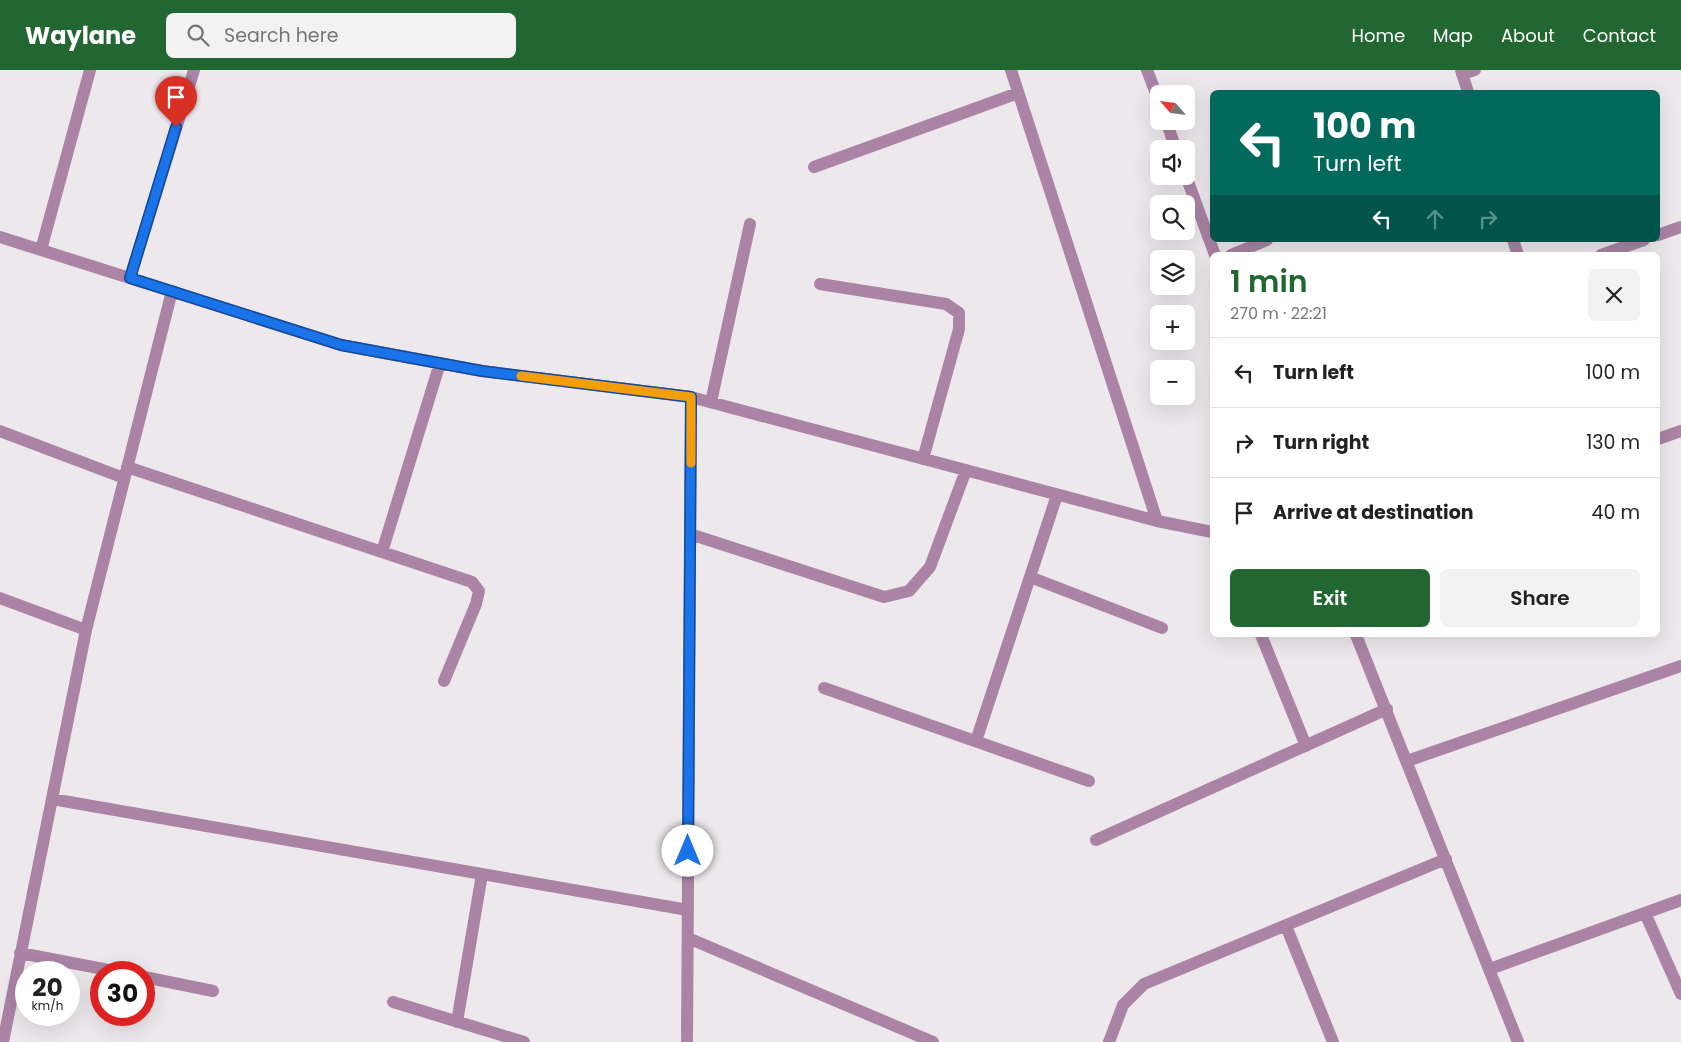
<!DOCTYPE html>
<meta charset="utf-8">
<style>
body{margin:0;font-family:Poppins,sans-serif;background:#f2f2f2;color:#222;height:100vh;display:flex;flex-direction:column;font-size:19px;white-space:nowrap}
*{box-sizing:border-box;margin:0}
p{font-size:16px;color:#767676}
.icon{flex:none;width:28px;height:28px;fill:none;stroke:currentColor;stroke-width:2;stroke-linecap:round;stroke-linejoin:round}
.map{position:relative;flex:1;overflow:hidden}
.side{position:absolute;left:1210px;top:182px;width:450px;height:385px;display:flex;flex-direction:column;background:#fff;border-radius:8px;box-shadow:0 5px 20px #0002}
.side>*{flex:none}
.banner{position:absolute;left:1210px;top:20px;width:450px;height:152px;border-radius:8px;box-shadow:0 5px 20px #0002;background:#00695c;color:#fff;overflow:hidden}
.needle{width:32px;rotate:298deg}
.controls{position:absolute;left:1150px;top:15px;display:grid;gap:10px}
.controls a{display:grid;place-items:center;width:45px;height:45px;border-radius:8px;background:#fff;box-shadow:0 5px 20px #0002;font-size:25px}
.speed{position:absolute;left:15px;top:891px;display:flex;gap:10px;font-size:25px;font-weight:700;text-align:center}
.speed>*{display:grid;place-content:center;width:65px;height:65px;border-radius:50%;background:#fff;box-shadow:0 5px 20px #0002;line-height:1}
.speed small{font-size:12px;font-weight:400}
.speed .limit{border:8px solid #d22;background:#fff;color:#111}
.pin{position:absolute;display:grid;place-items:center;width:42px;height:42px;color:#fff;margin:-51px -21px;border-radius:50% 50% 50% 0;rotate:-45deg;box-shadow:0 0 5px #0007}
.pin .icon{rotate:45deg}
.me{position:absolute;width:55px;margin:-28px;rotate:0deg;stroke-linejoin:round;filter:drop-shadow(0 0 4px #0008)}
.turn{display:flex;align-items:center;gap:18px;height:105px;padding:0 20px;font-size:22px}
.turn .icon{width:65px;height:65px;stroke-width:2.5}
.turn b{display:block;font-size:35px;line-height:42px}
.lanes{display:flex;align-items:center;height:48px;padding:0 20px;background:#0003;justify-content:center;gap:25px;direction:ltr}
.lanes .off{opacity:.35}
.round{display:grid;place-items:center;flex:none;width:52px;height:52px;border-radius:8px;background:#f2f2f2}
.overview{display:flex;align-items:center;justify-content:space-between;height:85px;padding:0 20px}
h1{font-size:30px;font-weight:600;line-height:38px;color:#226631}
.action{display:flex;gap:10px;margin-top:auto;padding:10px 20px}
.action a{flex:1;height:58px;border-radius:8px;background:#226631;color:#fff;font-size:20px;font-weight:600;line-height:58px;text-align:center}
.action a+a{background:#f2f2f2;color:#222}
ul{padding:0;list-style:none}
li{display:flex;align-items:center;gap:15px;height:70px;padding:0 20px;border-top:1px solid #e0e0e0}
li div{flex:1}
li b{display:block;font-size:19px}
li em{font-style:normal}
header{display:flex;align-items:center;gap:30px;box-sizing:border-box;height:70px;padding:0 25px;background:#226631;color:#fff}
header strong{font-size:24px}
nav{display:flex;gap:28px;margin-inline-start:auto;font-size:18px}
.search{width:350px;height:45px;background:#f2f2f2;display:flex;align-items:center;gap:12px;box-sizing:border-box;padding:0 18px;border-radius:8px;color:#767676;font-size:19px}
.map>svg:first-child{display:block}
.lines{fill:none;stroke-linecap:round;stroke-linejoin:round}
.street{stroke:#ab83a5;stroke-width:12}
.route-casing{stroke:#114b97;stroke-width:12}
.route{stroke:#1a73e8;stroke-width:9}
.slow{stroke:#f59e0b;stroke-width:9}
</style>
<header>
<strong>Waylane</strong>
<div class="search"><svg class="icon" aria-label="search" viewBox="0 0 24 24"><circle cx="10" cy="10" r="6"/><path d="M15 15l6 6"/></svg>Search here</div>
<nav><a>Home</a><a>Map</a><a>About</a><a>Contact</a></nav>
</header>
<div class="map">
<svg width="1681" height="972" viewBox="0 0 1681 972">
<rect width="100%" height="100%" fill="#ede8ec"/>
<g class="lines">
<path class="street" d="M1011 0 1157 451
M1147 0 1159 31
M1461 0 1468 22
M1462 4 1475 0
M1166 51 1176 79
M814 97 1018 23
M1186 106 1215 185
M1658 165 1681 157
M0 167 341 275 482 301 691 327 1157 451 1212 462
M1513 170 1518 185
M41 180 90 0
M1231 185 1267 170
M1601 185 1644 170
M130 208 194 0
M820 214 946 234 959 243V259L923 389
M711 332 750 154
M0 361 124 408
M1658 369 1681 361
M127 397 472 512 479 521 476 534 444 611
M690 464 884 527 909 521 930 497 966 400
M382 482 440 293
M1030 507 1162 558
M0 528 86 560
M1261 565 1306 676
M1356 565 1518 972
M824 618 1089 711
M976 671 1057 425
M1407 691 1681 596
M52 729 688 840
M1096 770 1387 639
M1645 843 1681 924
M1286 856 1333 972
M688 868 933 972
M20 883 119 902
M1490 899 1681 830
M144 907 213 921
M393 932 524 972
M457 952 482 804
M3 972 86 560 172 221
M687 972 691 327
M1109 972 1123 935 1144 914 1446 789"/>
</g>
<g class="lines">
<defs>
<path id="route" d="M176 57 130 208 341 275 482 301 691 327 688 781"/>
</defs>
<use href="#route" class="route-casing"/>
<use href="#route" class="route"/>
<path class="slow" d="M521 306 691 327V393"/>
</g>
</svg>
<div class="controls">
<a><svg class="needle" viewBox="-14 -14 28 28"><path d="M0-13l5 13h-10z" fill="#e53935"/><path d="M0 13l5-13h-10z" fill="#767676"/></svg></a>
<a><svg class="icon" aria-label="sound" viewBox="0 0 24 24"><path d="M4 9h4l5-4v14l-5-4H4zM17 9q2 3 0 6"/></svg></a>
<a><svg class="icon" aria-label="search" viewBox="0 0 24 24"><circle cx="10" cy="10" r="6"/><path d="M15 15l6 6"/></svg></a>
<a><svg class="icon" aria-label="layers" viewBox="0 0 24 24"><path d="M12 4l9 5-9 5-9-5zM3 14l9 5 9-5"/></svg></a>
<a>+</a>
<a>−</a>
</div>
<div class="speed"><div>20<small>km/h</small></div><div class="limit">30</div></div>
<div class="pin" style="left:176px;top:57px;background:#d93025"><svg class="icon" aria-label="arrive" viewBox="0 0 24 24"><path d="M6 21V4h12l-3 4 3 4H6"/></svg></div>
<svg class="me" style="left:688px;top:781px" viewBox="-20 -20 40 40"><circle r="19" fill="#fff"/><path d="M0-13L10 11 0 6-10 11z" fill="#1a73e8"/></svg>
<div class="banner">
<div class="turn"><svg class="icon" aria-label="left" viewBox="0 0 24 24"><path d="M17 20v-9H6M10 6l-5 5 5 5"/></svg><div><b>100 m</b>Turn left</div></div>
<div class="lanes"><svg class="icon" aria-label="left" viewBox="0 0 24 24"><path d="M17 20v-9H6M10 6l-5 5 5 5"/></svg><svg class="icon off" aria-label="ahead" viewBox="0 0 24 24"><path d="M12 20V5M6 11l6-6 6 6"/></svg><svg class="icon off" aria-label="right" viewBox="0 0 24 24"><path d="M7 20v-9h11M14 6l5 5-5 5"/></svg></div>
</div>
<section class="side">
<div class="overview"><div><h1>1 min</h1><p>270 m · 22:21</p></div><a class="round"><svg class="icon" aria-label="close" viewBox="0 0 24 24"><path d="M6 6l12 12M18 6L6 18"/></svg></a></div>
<ul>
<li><svg class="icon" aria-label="left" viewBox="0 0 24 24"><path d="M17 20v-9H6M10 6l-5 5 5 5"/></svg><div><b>Turn left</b></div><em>100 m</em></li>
<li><svg class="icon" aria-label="right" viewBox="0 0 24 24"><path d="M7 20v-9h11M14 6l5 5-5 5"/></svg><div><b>Turn right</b></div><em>130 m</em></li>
<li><svg class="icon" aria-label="arrive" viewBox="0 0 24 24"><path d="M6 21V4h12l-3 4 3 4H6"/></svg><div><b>Arrive at destination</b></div><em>40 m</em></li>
</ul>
<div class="action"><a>Exit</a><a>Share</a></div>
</section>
</div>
